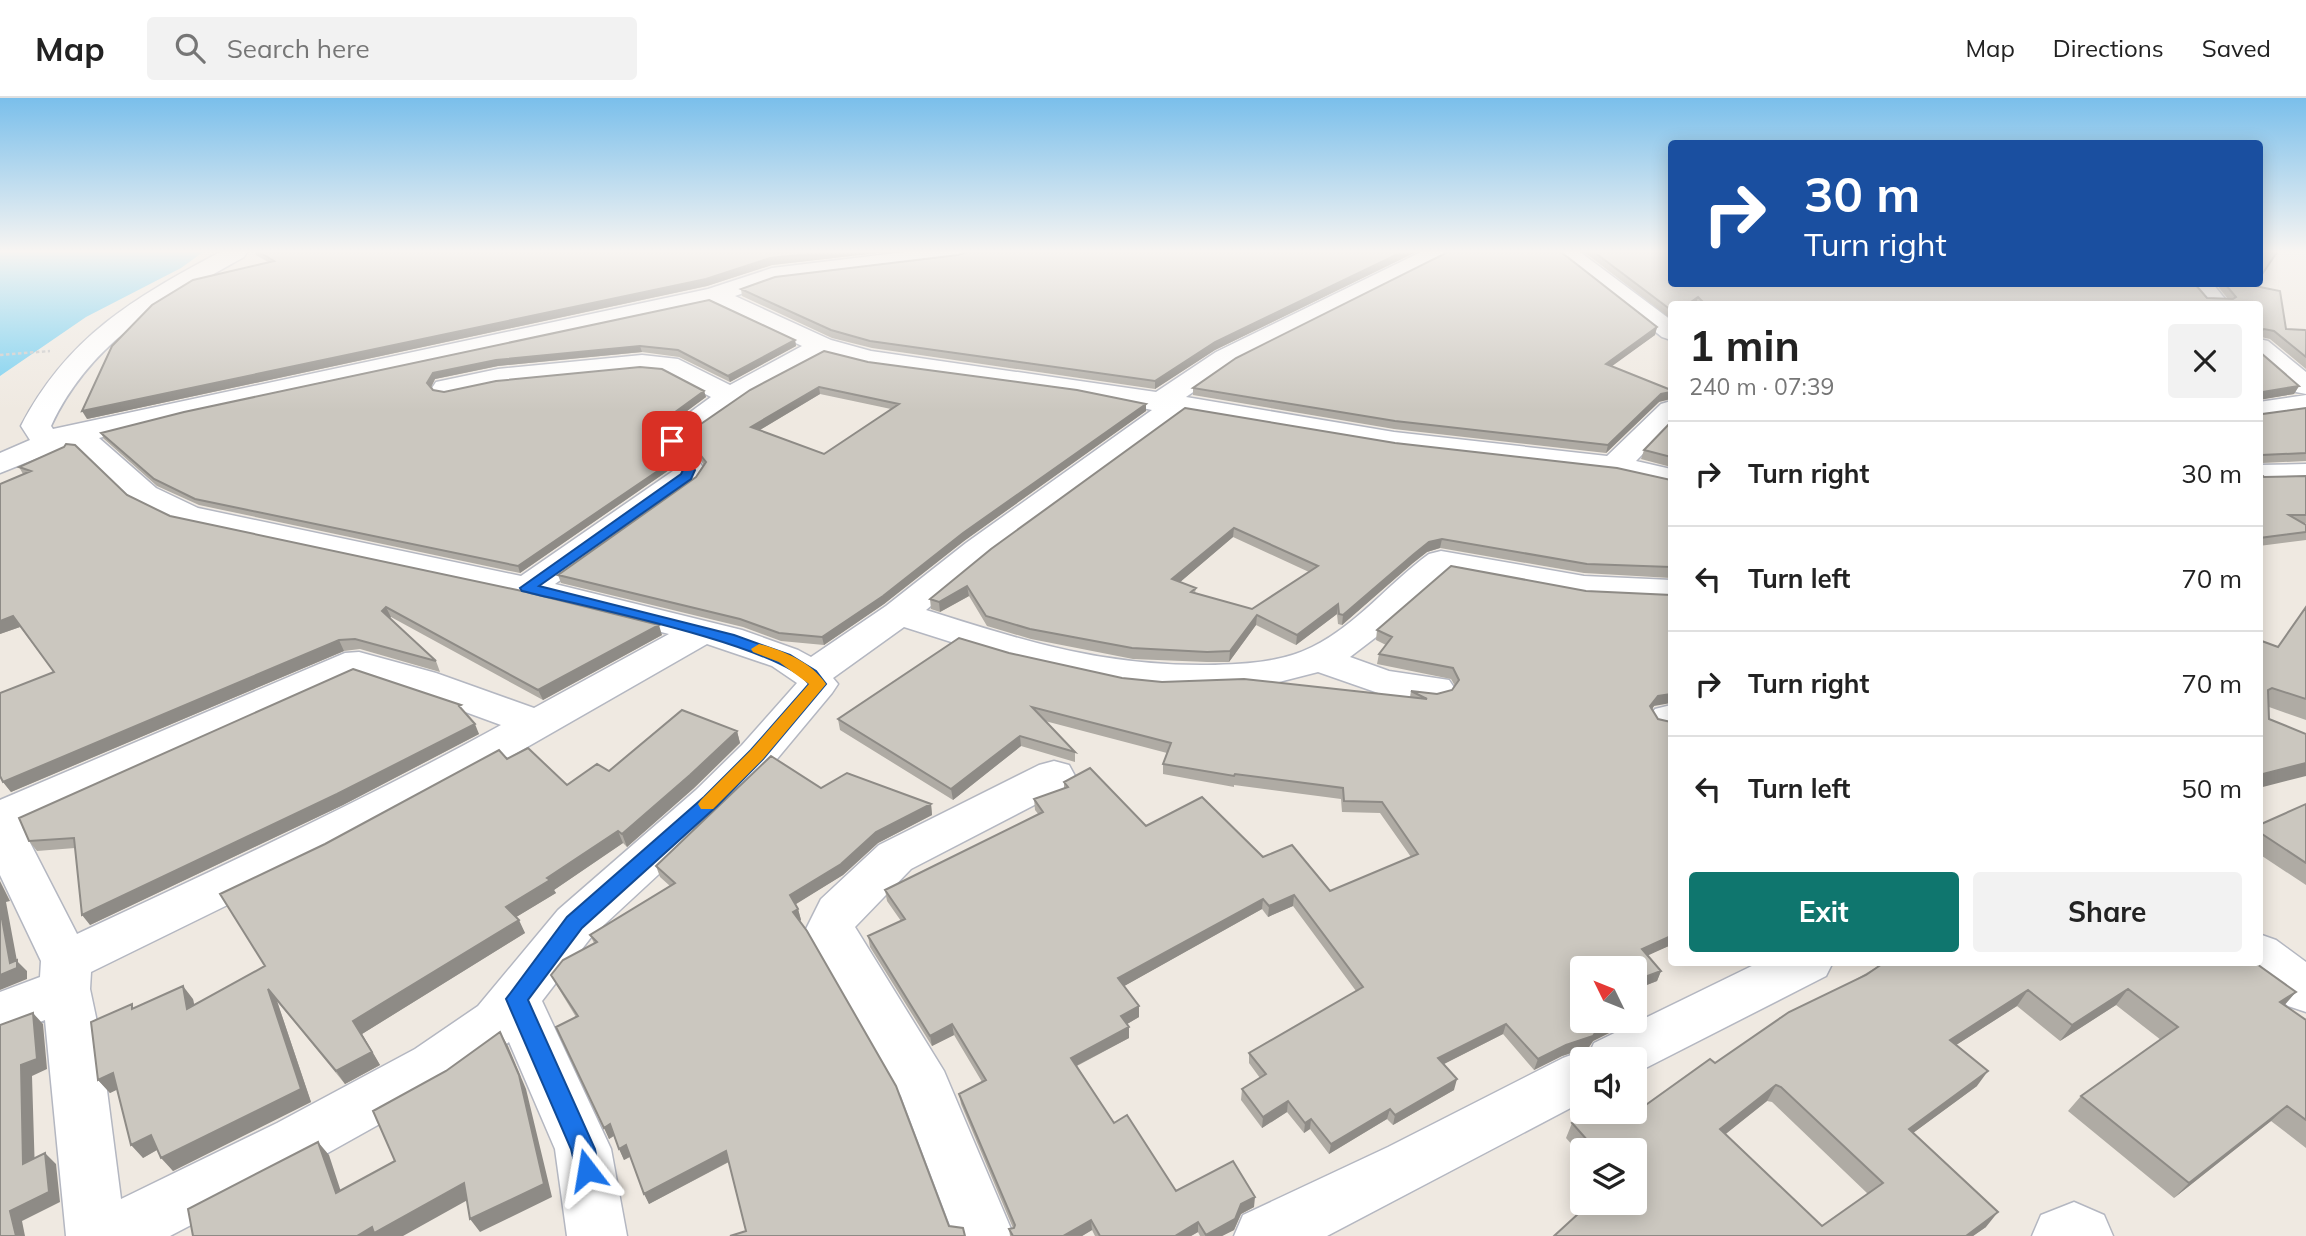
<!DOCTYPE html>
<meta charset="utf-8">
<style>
body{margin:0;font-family:Mulish,sans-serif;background:#f2f2f2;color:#222;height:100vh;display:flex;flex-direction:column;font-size:26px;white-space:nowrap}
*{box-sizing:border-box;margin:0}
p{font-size:23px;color:#767676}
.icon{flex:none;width:38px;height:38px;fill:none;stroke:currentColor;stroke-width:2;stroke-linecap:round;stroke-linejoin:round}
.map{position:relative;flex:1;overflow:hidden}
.drawer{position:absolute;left:1668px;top:203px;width:595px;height:665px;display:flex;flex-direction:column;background:#fff;border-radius:7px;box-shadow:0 4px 18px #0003}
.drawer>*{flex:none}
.guide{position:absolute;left:1668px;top:42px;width:595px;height:147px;border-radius:7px;box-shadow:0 4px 18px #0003;background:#1a4fa0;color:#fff;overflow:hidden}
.needle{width:46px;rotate:313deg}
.buttons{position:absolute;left:1570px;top:858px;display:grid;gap:14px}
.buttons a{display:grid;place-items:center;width:77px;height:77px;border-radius:7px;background:#fff;box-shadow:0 4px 18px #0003;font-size:35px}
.pin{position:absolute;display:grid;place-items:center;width:60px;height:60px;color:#fff;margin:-30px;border-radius:14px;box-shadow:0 4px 10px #0006}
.me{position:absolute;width:77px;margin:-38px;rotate:346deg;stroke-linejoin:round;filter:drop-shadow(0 0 5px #0008)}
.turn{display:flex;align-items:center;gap:24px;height:147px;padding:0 21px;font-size:32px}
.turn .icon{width:91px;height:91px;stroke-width:2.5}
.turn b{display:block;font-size:49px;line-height:60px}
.round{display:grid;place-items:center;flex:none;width:74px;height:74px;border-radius:7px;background:#f2f2f2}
.head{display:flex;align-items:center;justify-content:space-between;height:119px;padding:0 21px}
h1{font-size:42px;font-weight:700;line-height:52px}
.cta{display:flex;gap:14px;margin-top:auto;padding:14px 21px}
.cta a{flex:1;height:80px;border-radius:7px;background:#0f766e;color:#fff;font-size:28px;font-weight:700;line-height:80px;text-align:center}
.cta a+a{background:#f2f2f2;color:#222}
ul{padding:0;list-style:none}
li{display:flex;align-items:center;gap:21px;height:105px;padding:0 21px;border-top:2px solid #e0e0e0}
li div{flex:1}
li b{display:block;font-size:26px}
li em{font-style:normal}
header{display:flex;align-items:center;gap:42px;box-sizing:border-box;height:98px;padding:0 35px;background:#fff;border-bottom:2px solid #e0e0e0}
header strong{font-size:33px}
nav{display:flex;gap:38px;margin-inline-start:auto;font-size:24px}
.search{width:490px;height:63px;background:#f2f2f2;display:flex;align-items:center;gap:18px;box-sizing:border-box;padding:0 24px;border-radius:7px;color:#767676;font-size:26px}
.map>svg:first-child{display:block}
.water{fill:#75cff0}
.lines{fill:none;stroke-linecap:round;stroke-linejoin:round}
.minor-casing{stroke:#b4b7c1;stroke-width:3}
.path{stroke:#c9c9c9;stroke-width:2.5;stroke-dasharray:3.5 2.5;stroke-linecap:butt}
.minor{fill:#fff;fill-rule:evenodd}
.wall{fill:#afaba4;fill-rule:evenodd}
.shaded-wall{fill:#8e8b86}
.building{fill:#cbc7bf;stroke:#8e8b86;stroke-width:2;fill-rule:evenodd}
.route{fill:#1a73e8;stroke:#114b97;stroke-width:2}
.slow{fill:#f59e0b}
</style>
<header>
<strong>Map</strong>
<div class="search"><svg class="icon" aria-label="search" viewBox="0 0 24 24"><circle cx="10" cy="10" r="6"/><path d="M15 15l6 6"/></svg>Search here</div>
<nav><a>Map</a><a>Directions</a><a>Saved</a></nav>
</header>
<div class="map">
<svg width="2306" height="1138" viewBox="0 0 2306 1138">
<rect width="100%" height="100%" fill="#efe9e1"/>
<path class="water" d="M0 154H203L181 170 86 219 0 278Z"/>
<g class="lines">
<defs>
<path id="minor" d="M220 154H247L244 159C164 204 92 241 51 328L53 331 708 191 772 170 905 154H969L966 159 958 161 776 184 735 198 831 242 871 253 1156 294 1216 254 1421 154H1449L1446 159 1234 266 1186 299 1394 334 1607 358 1661 306 1671 303V327L1636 363 1671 371V389L1615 377 1394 352 1184 316 990 459 926 512C1025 543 1101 568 1207 567 1243 566 1280 565 1312 549 1357 527 1389 485 1429 456L1441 453 1584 478 1671 482V504L1584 500 1448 475 1384 533 1350 559 1389 573 1449 582 1455 591 1449 600 1435 604 1384 597 1318 574 1275 585 1235 590 1162 592 1122 588 1011 563 904 529 833 580 838 586 832 595 772 667 726 714 592 838 542 903 611 1051 627 1138H567L555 1051 509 944 453 985 317 1061 170 1138H66L45 922 0 939V894L40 879 41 863 0 777V702L345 555 359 554 436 575 534 610 669 536 526 500 176 425 134 404 82 354 60 351 0 375V355L30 342 21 328C68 238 134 200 220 154ZM711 205 802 248 730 287 678 261 642 257 498 271 436 284 432 290 436 296 446 298 498 287 642 273 664 275 711 299 670 329 656 347 673 373 521 478 198 410 156 390 99 340 187 318ZM825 257 869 269 1078 297 1152 312 966 445 886 508 811 559 798 552 742 532 555 486 697 385 705 372 686 347C713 312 785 278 825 257ZM707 546 772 568 797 585 742 647 696 692 558 812 478 908 415 951 277 1025 121 1101 100 938 90 891 91 874 331 756 438 700ZM358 578 408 593 501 627C363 703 220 769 77 836L22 729Z
M1555 154H1580L1671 222V242L1662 239Z
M2189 186H2213L2229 206H2205Z
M2259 241 2268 243 2306 274V296L2296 294 2259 263Z
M2306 297V315L2259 322V304Z
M2306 366V384L2259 385V367Z
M1671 607V633L1655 629 1649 620 1655 611Z
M1054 663 1069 667 1075 678 1069 689 911 771 855 829 944 973 1014 1138H954L901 998 806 831 821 801 879 747 1039 667Z
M2259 836 2276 842 2306 864V914L2288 908 2242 870 2239 864H2259Z
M1760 864H1833L1826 878 1634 976V961H1582V1004L1327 1138H1234L1243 1117 1388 1049 1563 960 1582 953 1589 956 1594 945Z
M2074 1104 2104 1117 2113 1138H2032L2041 1117Z"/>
</defs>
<use href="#minor" class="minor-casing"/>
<path class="path" d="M0 257 50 253"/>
<use href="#minor" class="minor"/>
</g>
<path class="wall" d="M255 154H886L772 167 707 188 87 321 268 164 256 157Z
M967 154H1416L1215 252 1155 291 872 250 832 240 742 198 741 191 958 157Z
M1584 154H1671L2207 200 2228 201 2216 186H2257L2255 188 2286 231 2306 233V271L2270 241 2261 239V255L2299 288 2294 296 2262 301V316L2306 310V363L2262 365V377L2264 379 2306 378V425L2303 426 2306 427V442L2259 448V206H1671V221Z
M709 202 795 242 796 248 730 284 679 259 642 254 498 268 435 281 431 290 433 292 444 294 704 293 706 299 668 327 655 344 669 372 520 475 199 407 157 388 104 341 101 335Z
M1657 229 1655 237 1611 268 1659 304 1606 355 1394 331 1193 297V290Z
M868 264 1146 306V313L964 443 884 506 824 547 781 543 743 529 561 485 558 477 696 379 704 367 689 347 687 340ZM820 296 891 311 824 356 760 332Z
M1671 324V369L1641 361 1644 352Z
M1395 345 1671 382V480L1584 475 1440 450 1427 454 1413 465 1342 527 1338 526 1337 516 1296 547 1256 527 1229 564H1207L1133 561 1031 541 987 528 969 498 940 514 931 511 930 501ZM1233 439 1309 474 1252 511 1195 495 1196 490 1180 484Z
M19 369 127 397 170 418 662 537 543 602 391 519 390 520 436 563 440 574 360 551 344 553 11 694 3 684 54 574 20 529 0 536V386L23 376Z
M1586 493 1654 608 1652 611 1658 621 1671 624V847L1647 857 1661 873 1657 883 1634 892V870H1582L1641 919 1593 943 1589 949 1562 958 1534 972 1503 936 1444 966 1454 992 1393 1027 1387 1021 1329 1056 1310 1031 1304 1035 1287 1014 1262 1030 1241 1002 1242 991 1260 980 1249 965V955L1356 893 1293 808 1268 819 1262 811 1124 888 1139 919 1127 926 1129 940 1077 968 1114 1025 1176 1093 1254 1109 1241 1116 1234 1132 1222 1138H1200L1198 1134 1191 1138H1095L1092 1132 1082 1138H1010L1009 1131 1013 1130 961 1006 959 996 982 984 954 937 932 948 870 849 868 838 901 823 887 803 885 792 1039 717 1035 712 1034 701 1064 690V684L1146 728 1263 759 1330 793 1411 759 1380 715 1342 714 1341 701 1234 687V689L1163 676V666L1167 655 1045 623 1075 654V664L1021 648 953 702 840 632 838 621 1009 555 1122 580 1162 584 1410 599 1411 593 1437 596 1452 592 1455 588 1451 581 1377 566 1379 556 1386 547 1376 542 1377 532Z
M2306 509V622L2269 609 2259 542 2278 549Z
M464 614 479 636 343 707 90 827 75 750 37 753 29 743Z
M737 633 740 645 694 690 627 749 623 745 554 792 556 795 516 819 525 835 362 936 380 967 345 986 277 903 311 1004 173 1073 157 1052 143 1060 117 991 110 995 98 982 135 910 193 901 194 908 265 868 507 661 567 687Z
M821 690 931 706 932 717 878 745 843 777 795 806 798 811 801 822 800 823 746 1133 729 1064 649 1106 630 1059 624 1062 614 1038 609 1041 576 919 557 888 551 877 594 845 590 837 670 788 660 779 656 768Z
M2306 706V787L2259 756V727Z
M1885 864 2284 907 2306 922V1050L2271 1023 2174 1100 2068 1013 2081 998 2161 942 2116 907 2060 943 2017 908 1956 947 1977 988 1913 1035 1986 1129 1973 1138H1554L1634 1104V1052H1582V1058L1566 1040 1572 1025 1629 1019 1715 965ZM1767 1003 1772 1004 1868 1096 1822 1128 1725 1036Z"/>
<path class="shaded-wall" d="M827 154H886L772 167 707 188 87 321 82 313 770 160Z
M1402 154H1416L1215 252 1155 291V283L1215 244Z
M1698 199 1696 206H1688Z
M1657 229 1655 237 1604 274 1606 266Z
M795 242 796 248 730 284 728 278Z
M640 248 642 254 498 268 435 281 430 291 427 285 433 275 496 262Z
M2299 288 2294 296 2259 302 2262 294Z
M819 289 820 296 753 336 751 329Z
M704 293 706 299 668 327 654 345 652 339 667 320Z
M1671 294V301L1659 304 1606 355 1608 347 1661 296Z
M1146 306V313L964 443 884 506 824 547 822 539 963 435Z
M668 366 669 372 520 475 518 468Z
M1234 430 1233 439 1172 491V481Z
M1442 441 1440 450 1427 454 1413 465 1342 527 1343 517 1414 456 1429 444Z
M967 488 969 498 940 514 939 504Z
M1338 506 1337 516 1296 547 1297 537Z
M386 509 391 519 387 523 382 513Z
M1257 517 1256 527 1229 564 1230 553Z
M13 518 20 529 0 536V523Z
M659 527 662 537 543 602 538 592Z
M339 542 344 553 11 694 3 684Z
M1671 596V605L1654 608 1647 619 1650 608 1658 598Z
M475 626 479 636 343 707 90 827 82 817Z
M737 633 740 645 694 690 627 749 622 736Z
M1020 638 1021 648 953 702 951 691Z
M2306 665V678L2259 690V677Z
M931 706 932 717 878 745 843 777 793 808 790 797 876 734Z
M618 733 623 745 554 792 556 795 513 821 506 809 547 780Z
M0 783 10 803 6 804 17 863 27 873V881L0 892Z
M1294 797 1293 808 1268 819 1269 808Z
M1263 801 1262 811 1119 891 1118 880Z
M798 811 801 822 796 825 793 814Z
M519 822 525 835 362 936 380 967 345 986 336 973 353 923Z
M1671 838V847L1638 862 1642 851Z
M1661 873 1657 883 1634 892V883Z
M183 888 193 901 198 924 187 911Z
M268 891 277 903 311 1004 173 1073 161 1060Z
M2128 891 2116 907 2060 943 2072 927Z
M2028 892 2017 908 1939 958 1950 942Z
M2296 894 2282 910 2280 904Z
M1139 908V919L1122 929 1121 918Z
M1645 909 1641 919 1593 943 1589 949 1562 958 1534 972 1538 961 1617 922H1634V914Z
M33 915 43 926 47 971 32 978 35 1076 23 1066 21 967Z
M952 926 954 937 932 948 930 938Z
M1506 926 1503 936 1436 970 1438 960Z
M1129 929V940L1072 970 1071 960Z
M500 934 508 948 526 991 552 1099 480 1134 470 1121Z
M1988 973 1977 988 1898 1046 1909 1031Z
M113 975 125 988 110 995 98 982Z
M1457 981 1454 992 1393 1027 1395 1017Z
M1776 987 1767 1003 1712 1047 1720 1031Z
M1288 1003 1287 1014 1262 1030 1263 1019Z
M2287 1008 2271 1023 2174 1100 2189 1085Z
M1390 1011 1387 1021 1329 1056 1331 1046Z
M1311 1021 1310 1031 1304 1035 1305 1025Z
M610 1026 615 1037 609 1041 604 1030Z
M151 1037 162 1049 143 1060 131 1047Z
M318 1044 329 1057 346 1109 336 1095Z
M626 1047 631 1058 624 1062 619 1051Z
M726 1053 730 1063 649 1106 644 1096Z
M45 1055 56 1066 60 1104 22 1123 25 1138H16L10 1113Z
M464 1085 473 1099 403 1138H357L372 1129Z
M1255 1099 1254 1109 1241 1116 1234 1132 1222 1138H1206L1241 1106Z
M1998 1114 1986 1129 1973 1138H1966Z
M1091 1122 1092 1132 1082 1138H1063Z
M1198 1124V1134L1191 1138H1175Z"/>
<path class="building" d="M259 154H827L770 160 706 181 82 313 112 248 152 207 193 182 274 163Z
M967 154H1402L1215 244 1155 283 870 243 831 232 741 191 775 179 958 157Z
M1448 154H1561L1657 229 1606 266 1671 292V294L1661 296 1608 347 1395 323 1193 290 1236 260Z
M1594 154H1671V186H2195L2207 200 2233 201 2236 199 2225 186H2256L2255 188 2280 193 2286 231 2305 232 2306 233V259L2274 233 2264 231 2261 233V255L2299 288 2262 294V316L2306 310V355L2262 357V377L2264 379 2306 378V417H2289L2306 427V434L2259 440V206H1705L1698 199 1688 206H1671V212Z
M2259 154H2277L2259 181Z
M709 202 795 242 728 278 678 252 640 248 496 262 433 275 427 285 433 292 444 294 496 283 640 269 662 271 704 293 667 320 652 339 668 366 518 468 195 401 154 381 101 335 184 314Z
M824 253 868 264 1077 292 1146 306 963 435 883 498 822 539 779 535 740 521 558 477 696 379 706 364 687 340 698 328 750 292ZM819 289 899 306 824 356 751 329Z
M1185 310 1395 345 1617 370 1671 382V469L1587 466 1442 441 1429 444 1414 456 1343 517 1339 516 1338 506 1297 537 1257 517 1230 553 1207 554 1132 550 1030 531 986 518 967 488 939 504 930 501 991 451ZM1234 430 1318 468 1252 511 1191 494 1196 490 1172 481Z
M1671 324V359L1644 352Z
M66 346 75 347 127 397 170 418 522 493 659 527 538 592 386 509 382 513 436 563 355 541 339 542 3 684 0 678V595L54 574 13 518 0 523V386L31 373 19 369 64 349Z
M1451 468 1586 493 1671 497V596L1658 598 1650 608 1658 621 1671 624V838L1642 851 1661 873 1634 883V870H1582V922H1617L1597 932 1593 938 1566 947 1538 961 1506 926 1438 960 1457 981 1395 1017 1390 1011 1331 1046 1311 1021 1305 1025 1288 1003 1263 1019 1242 991 1266 976 1249 955 1363 889 1294 797 1269 808 1263 801 1118 880 1139 908 1121 918 1129 929 1071 960 1114 1025 1127 1017 1176 1093 1233 1063 1255 1099 1241 1106 1235 1121 1206 1137 1198 1124 1175 1138H1100L1091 1122 1063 1138H1013L1009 1131 1014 1130 1015 1127 959 996 986 982 952 926 930 938 868 838 905 821 885 792 1043 714 1034 701 1068 689 1064 684 1090 670 1146 728 1202 699 1263 759 1292 747 1330 793 1418 756 1382 704 1344 703 1343 690 1235 676 1234 678 1163 666 1171 645 1032 609 1075 654 1020 638 951 691 838 621 959 540 1009 555 1122 580 1162 584 1244 581 1427 601 1411 593 1437 596 1452 592 1459 582 1453 570 1379 556 1392 539 1377 532Z
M2306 509V601L2272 590 2268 592 2269 621 2306 636V665L2259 677V542L2278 549Z
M353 571 461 607 459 608 475 626 337 696 82 817 74 740 29 743 19 720Z
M682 612 737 633 690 677 622 736 618 733 547 780 550 782 506 809 519 822 353 923 372 954 336 973 268 891 301 991 161 1060 151 1037 131 1047 113 975 98 982 91 924 132 906V911L183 888 187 911 265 868 220 796 325 746 499 652 507 661 528 650 567 687 597 666 609 673Z
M771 658 821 690 847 675 931 706 876 734 841 766 790 797 798 811 793 814 807 833 896 988 949 1128 963 1130 965 1138H730L746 1133 726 1053 644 1096 626 1047 619 1051 610 1026 604 1030 556 929 578 918 551 877 563 862 597 844 590 837 675 785 656 768Z
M2306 706V765L2259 734V727Z
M0 810 10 865 17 862V870L0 877Z
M1885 864H2254L2296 894 2280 904 2306 922V1022L2287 1008 2189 1085 2081 998 2178 929 2128 891 2072 927 2028 892 1950 942 1988 973 1909 1031 1998 1114 1966 1138H1554L1591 1104H1634V1052H1596L1572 1025 1592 1013H1623L1629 1019 1710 961 1715 965 1789 914 1866 877ZM1776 987 1781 989 1883 1085 1822 1128 1720 1031Z
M1634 896 1645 909 1634 914Z
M33 915 37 961 21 967 23 1066 45 1055 49 1094 10 1113 16 1138H0V927Z
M500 934 519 977 544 1086 470 1121 464 1085 374 1135 372 1129 357 1138H193L188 1111 318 1044 336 1095 395 1063 373 1013 446 973Z"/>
<linearGradient id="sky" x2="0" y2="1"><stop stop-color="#7abfeb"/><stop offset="0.49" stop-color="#f8f5f2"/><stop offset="1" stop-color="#f8f5f2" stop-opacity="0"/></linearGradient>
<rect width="2306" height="313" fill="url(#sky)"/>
<path class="route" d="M672 339 676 340 677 346 695 372 691 381 539 488 734 537 790 557 816 573 826 586 763 661 717 708 582 830 528 902 595 1051 599 1072 595 1080 587 1084 578 1080 571 1051 506 901 567 819 704 699 751 652 809 586C779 547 578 507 522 493L520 490 681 376 683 372 665 346 668 340Z"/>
<path class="slow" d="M759 546C784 553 811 564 826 586L763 661 713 711H701L698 706 701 702 751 652 809 586 779 564 753 554 751 551Z"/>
</svg>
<div class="buttons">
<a><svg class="needle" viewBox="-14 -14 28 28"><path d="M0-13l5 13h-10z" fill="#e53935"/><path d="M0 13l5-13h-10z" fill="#767676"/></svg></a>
<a><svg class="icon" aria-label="sound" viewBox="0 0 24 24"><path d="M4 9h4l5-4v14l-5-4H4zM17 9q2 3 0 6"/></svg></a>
<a><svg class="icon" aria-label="layers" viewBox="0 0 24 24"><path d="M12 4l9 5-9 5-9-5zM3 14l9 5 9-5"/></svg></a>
</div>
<div class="pin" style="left:672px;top:343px;background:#d93025"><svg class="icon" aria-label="arrive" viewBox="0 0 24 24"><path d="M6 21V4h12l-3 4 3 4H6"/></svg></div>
<svg class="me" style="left:587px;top:1072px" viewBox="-20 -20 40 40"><path d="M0-17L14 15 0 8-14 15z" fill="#1a73e8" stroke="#fff" stroke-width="4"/></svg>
<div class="guide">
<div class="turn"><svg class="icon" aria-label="right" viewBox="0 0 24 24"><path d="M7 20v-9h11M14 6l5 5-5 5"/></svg><div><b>30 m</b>Turn right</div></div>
</div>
<section class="drawer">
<div class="head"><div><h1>1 min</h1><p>240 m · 07:39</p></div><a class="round"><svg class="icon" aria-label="close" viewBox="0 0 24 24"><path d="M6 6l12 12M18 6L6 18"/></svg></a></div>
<ul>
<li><svg class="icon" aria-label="right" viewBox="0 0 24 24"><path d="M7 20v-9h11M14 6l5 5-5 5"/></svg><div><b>Turn right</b></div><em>30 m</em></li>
<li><svg class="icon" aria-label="left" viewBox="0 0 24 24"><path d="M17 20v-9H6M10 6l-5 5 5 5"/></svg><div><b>Turn left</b></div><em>70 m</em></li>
<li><svg class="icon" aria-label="right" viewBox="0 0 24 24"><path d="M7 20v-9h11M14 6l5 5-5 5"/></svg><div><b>Turn right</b></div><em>70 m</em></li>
<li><svg class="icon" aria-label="left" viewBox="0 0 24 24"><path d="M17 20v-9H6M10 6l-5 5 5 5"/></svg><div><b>Turn left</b></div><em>50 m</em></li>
</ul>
<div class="cta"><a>Exit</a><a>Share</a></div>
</section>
</div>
